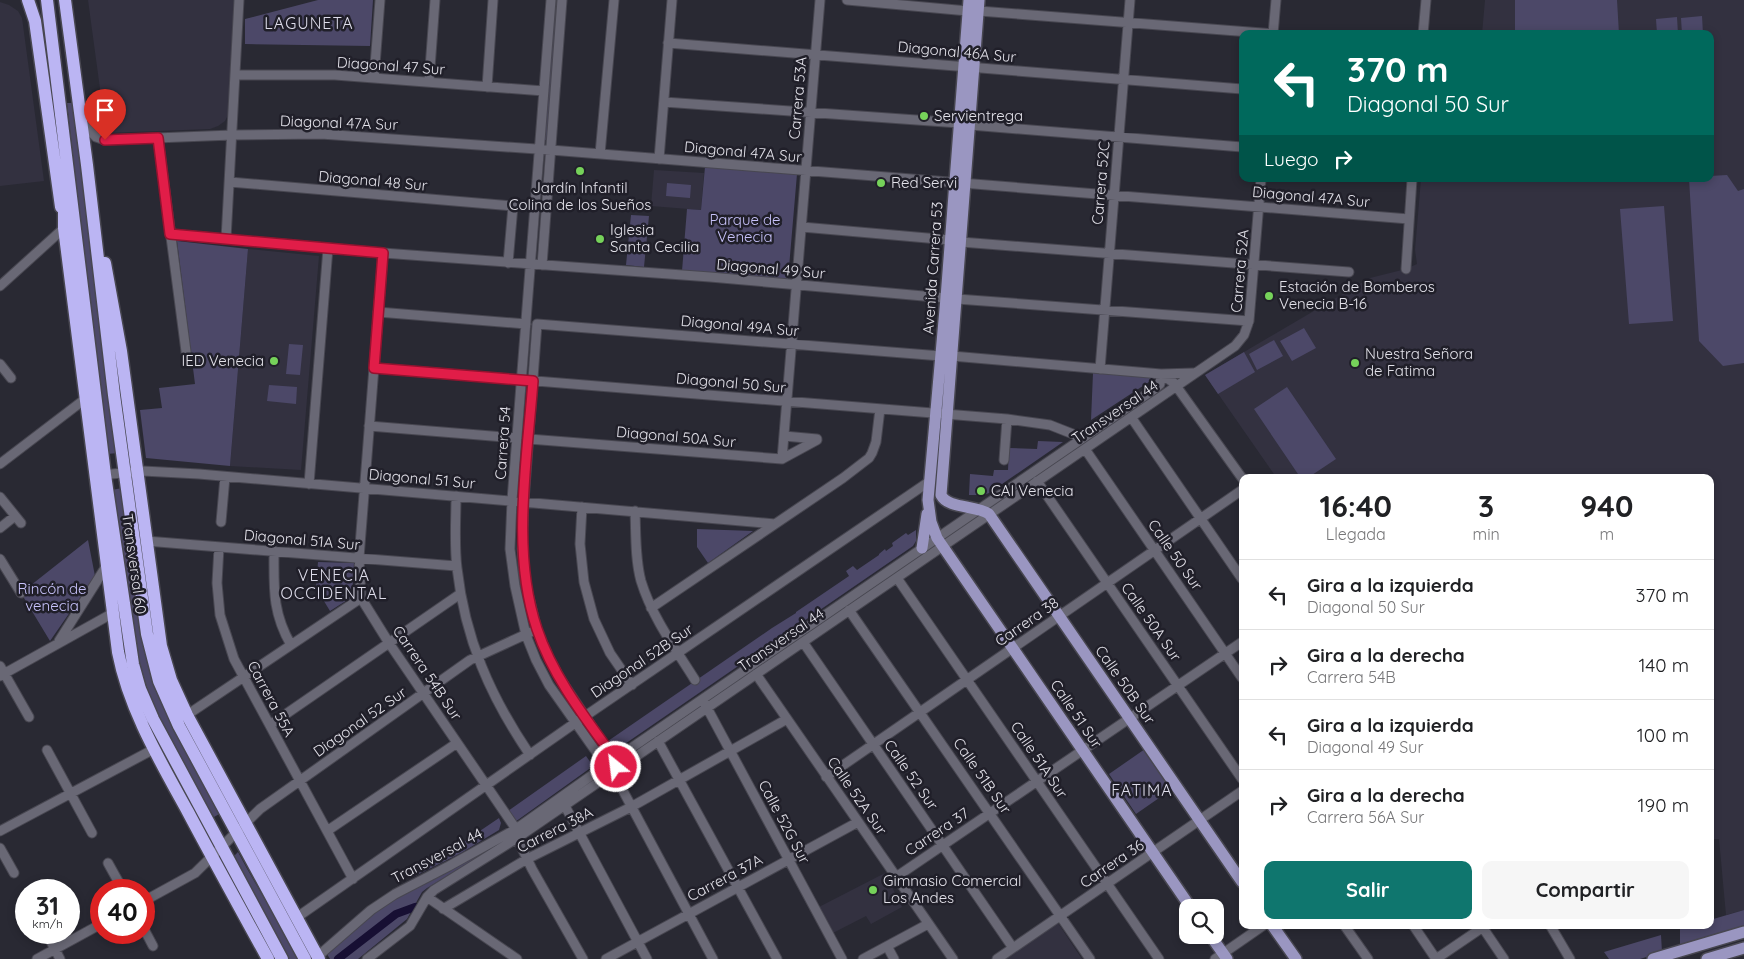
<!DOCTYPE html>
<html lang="es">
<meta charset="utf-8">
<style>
body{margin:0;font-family:Quicksand,sans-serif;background:#f6f6f6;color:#202124;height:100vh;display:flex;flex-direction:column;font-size:19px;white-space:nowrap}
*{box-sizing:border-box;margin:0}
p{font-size:16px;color:#757577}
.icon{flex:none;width:28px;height:28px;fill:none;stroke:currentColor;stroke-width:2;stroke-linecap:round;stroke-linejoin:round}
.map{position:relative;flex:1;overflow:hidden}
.panel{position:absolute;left:1239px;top:474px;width:475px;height:455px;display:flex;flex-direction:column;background:#fff;border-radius:10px;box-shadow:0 2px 8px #0003}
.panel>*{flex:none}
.hud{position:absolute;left:1239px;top:30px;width:475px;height:152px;border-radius:10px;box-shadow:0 2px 8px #0003;background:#00695c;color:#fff;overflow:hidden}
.controls{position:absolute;left:1179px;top:899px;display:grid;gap:10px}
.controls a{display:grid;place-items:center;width:45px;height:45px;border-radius:10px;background:#fff;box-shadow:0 2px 8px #0003;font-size:25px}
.speed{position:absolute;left:15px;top:879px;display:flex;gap:10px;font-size:25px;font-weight:700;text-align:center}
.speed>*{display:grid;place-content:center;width:65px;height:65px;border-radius:50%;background:#fff;box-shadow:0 2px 8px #0003;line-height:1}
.speed small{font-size:12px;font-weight:400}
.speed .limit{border:8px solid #d22;background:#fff;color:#111}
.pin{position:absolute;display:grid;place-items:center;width:42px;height:42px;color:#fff;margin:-51px -21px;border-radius:50% 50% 50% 0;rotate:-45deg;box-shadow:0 0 5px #0007}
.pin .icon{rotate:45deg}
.me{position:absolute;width:55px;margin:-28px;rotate:331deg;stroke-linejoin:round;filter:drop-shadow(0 0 4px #0008)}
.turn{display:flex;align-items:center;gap:18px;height:105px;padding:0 25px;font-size:22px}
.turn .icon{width:65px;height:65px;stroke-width:2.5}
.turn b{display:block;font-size:35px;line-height:42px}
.then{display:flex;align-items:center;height:48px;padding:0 25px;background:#0003;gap:10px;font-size:19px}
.eta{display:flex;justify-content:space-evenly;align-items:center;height:85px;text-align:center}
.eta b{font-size:30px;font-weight:700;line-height:35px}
.button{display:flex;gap:10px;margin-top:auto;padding:10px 25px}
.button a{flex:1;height:58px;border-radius:10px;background:#0f766e;color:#fff;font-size:20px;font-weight:700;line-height:58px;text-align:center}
.button a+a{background:#f6f6f6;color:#202124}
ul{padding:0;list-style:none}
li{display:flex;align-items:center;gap:15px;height:70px;padding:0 25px;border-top:1px solid #e0e0e0}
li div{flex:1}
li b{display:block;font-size:19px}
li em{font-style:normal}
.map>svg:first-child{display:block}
.built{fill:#333140}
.green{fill:#4c4868}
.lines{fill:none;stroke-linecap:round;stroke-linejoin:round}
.canal{stroke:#170f33;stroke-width:8}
.minor-casing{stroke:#484751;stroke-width:11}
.major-casing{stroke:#484751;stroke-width:14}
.highway-casing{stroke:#484751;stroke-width:15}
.minor{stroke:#696875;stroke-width:9}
.major{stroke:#9a96c1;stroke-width:11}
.highway{stroke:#bbb5f3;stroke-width:12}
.route-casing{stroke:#92132f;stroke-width:12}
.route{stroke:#e11d48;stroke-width:9}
.poi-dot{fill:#76d25a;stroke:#201f29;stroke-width:2}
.labels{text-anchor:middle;stroke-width:5;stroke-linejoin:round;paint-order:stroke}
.street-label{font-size:15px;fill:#e2e1e9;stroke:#201f29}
.poi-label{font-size:15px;fill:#e2e1e9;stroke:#201f29;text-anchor:start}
.park-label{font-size:15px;fill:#c7c2fa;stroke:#201f29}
.neighbourhood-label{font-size:16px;letter-spacing:1px;fill:#deddeb;stroke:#201f29}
</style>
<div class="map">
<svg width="1744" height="959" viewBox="0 0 1744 959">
<rect width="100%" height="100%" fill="#292933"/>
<path class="built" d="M88 0H235L228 115 225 121 218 126 210 129 106 133Z
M1485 0H1744V910L1726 915 1719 839H1710V478L1276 477 1205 375 1370 278 1406 269 1417 264 1415 250 1421 179H1710V34H1482Z
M0 2 9 5 18 11 22 18 44 181 0 186Z
M654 170 704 173 701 210 651 206Z
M248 249 319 256 301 470 230 466Z
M885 873 902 907 871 924 866 916 831 934 817 908Z
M1058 923 1082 959H1004Z"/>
<path class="green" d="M318 0H373L370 46 245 44V19Z
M555 0H558L548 140H544Z
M1515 0H1617L1619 34H1515Z
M1702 16 1703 34H1682L1681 18Z
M1677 17 1678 34H1657L1656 19Z
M67 103H73L118 453 107 454Z
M705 167 797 174 788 279 682 271 687 209 701 210Z
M1727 175 1738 191 1744 189V363L1723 366 1699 341 1689 179H1710V176Z
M667 183 691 185 690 198 666 196Z
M1664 206 1673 321 1629 324 1620 209Z
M631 215 649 216 644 267 626 265Z
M177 241 248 249 230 466 146 458 140 410 162 408 159 388 195 384Z
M1304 328 1316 348 1292 361 1280 341Z
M1274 340 1283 356 1257 370 1249 354Z
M289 344 303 345 300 375 286 374Z
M1244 352 1255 372 1218 394 1205 375Z
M1093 373 1155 378 1091 420Z
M269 385 297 387 296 404 267 401Z
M1287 387 1336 459 1309 477H1300L1254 409Z
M1038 441 1063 442 989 493 984 495H969L970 474 993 476 994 470H1008L1009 448 1037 449Z
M122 488 137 599 221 813 214 817 185 771 159 724 138 669 112 490Z
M697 529 753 531 708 563 697 547Z
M916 530V541L913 546 619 748 612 747 608 741 772 628 796 613V612L849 576 846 571 853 566 857 570 879 555V554L885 549 886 551 893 546 892 543 906 533 908 535Z
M88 540 95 576 50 641 21 593Z
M318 562 354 563 352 597 330 611 316 588Z
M1145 749 1172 789 1136 814 1109 774Z
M586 756 591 763 589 769 515 822 508 811Z
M499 818 501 823 499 830 461 853 409 879Z
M238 852C257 888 280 923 300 959H287L232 858Z
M478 855 479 857 427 888 422 892 407 919 358 959H330L327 954 375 912 392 900Z
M1744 910V927L1680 947V929L1693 925H1710V920Z
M1661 935 1662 952 1640 959H1609L1604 952Z"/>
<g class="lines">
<path class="canal" d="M338 959 396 914 415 907"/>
<defs>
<path id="minor" d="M551 0 512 500 510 549 515 586 526 635 536 660 549 685 621 787 713 959
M847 0 968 11
M979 11 1274 34
M1273 34 1276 0
M1423 34 1426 0
M668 43 1242 89
M235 75H335L544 91
M374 78 380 0
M429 82 435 0
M487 87 493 0
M664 102 959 123
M81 122 96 137 105 140 232 135 321 134 551 150 1409 219
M970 125 1242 147
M158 138 187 359
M600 154 614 0
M659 159 672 0
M230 182 513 206 508 263
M802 227 950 240
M170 234 383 253 710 277 957 299 1249 321
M226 239 239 0
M961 242 1349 272
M383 253 359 558 361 598 389 643 516 829
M542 265 562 0
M1406 269 1412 179
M0 286 64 228
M378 312 526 324
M952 356 1161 374 1194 373
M0 364 11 378
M374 368 1007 419 1050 425 1083 438
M1100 369 1130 0
M1131 417 1242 579
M369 426 517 438
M784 436 817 439
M529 439 782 459 817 440
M1085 449 1242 678
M782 459 820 0
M1004 460 1007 419
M0 464 85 399
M101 475 143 471 199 474 775 524
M1037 481 1242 779
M309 484 328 248
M456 496C456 519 454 545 457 568 465 639 490 696 530 755
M0 497 21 523
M582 507 580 544 584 582 594 619 610 653 632 685
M635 511C636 534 635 559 641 581 652 617 675 648 695 680
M221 522 225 477
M0 528 15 516
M146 541 456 566
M219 547 217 583 220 615 234 659 353 879
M274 551C274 588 272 612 291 645
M0 559 21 593
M897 578 1159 959
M651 608 843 478 869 458 872 453 876 442 880 409
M849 610 1090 959
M59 641 107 565
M803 642 1013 948
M0 666 29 717
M756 674 953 959
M0 676 113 613
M705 704 842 959
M187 715 361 598
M270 725 460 594
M658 741 777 959
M47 750 92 833
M616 763 561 680 548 656 537 630 525 581 522 549 524 501 537 324 941 356
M826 777 1242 490
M565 806 647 959
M0 831 154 749
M327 831 457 743
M517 838 532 869 583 959
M0 848 14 873
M108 863 123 890
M896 877 1242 642
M427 897 517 959
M144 901 195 873 260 809 470 660 531 632
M443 909 527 859 631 807 787 719
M296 918 575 723 930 481
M1344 925 1368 959
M1413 925 1436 959 1486 925
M1481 925 1504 959
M1550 925 1570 959
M144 929 153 946
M46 932 60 959
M887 946 894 959
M317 957 371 910 395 894 449 866 516 829 605 766 1153 390 1160 384 1161 374 1174 383 1242 478
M37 959 101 924
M367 959 410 926 427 897 434 890 517 838 1235 346 1244 335 1249 321 1261 179
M606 959 858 822
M863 959 928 924
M997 959 1242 791
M1215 959 1264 925"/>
<path id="major" d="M969 0 946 298 928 500 931 522 937 538 1191 908
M979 0 941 495C948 509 976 505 989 514L1242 882
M922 548 927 514
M1272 925 1296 959
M1210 935 1227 959
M1653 959 1744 932
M1707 959 1744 948"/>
<path id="highway" d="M28 0 35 21 61 207
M47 0 105 475 133 664 140 689 153 719 282 959
M65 0 87 165 114 395 147 634 159 681 179 726 305 959
M64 197V228L118 652C129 709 160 761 188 812 214 861 241 910 268 959
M105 263 121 351 161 646 171 680 187 715 319 959"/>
</defs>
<use href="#minor" class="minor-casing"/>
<use href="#major" class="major-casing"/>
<use href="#highway" class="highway-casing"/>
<use href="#minor" class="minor"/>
<use href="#major" class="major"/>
<use href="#highway" class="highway"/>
</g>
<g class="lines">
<defs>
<path id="route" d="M105 140 158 138 170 234 383 253 374 368 533 381C527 461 511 552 537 629 553 677 586 719 615 759L616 767"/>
</defs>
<use href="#route" class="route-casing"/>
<use href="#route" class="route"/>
</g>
<g class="poi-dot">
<circle cx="924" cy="116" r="5"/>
<circle cx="580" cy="171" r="5"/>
<circle cx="881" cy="183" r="5"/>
<circle cx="600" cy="239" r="5"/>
<circle cx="1269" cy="296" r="5"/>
<circle cx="274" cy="361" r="5"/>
<circle cx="1355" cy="363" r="5"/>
<circle cx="981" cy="491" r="5"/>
<circle cx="873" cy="890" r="5"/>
</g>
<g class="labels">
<g class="street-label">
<text transform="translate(957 52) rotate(5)" y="5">Diagonal 46A Sur</text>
<text transform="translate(391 66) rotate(4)" y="5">Diagonal 47 Sur</text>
<text transform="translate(798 98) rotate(-85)" y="5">Carrera 53A</text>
<text transform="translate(339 123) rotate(2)" y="5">Diagonal 47A Sur</text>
<text transform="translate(743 152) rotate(5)" y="5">Diagonal 47A Sur</text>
<text transform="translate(373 181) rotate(5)" y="5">Diagonal 48 Sur</text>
<text transform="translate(1101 183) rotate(-85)" y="5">Carrera 52C</text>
<text transform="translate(1311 197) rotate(5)" y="5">Diagonal 47A Sur</text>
<text transform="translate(933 268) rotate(-86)" y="5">Avenida Carrera 53</text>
<text transform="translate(771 269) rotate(5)" y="5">Diagonal 49 Sur</text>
<text transform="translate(1240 271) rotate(-85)" y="5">Carrera 52A</text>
<text transform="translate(740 326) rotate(5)" y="5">Diagonal 49A Sur</text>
<text transform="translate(731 383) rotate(5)" y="5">Diagonal 50 Sur</text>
<text transform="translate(1115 412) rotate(-34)" y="5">Transversal 44</text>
<text transform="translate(676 437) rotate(5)" y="5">Diagonal 50A Sur</text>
<text transform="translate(503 443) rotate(-86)" y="5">Carrera 54</text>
<text transform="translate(422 479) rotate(5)" y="5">Diagonal 51 Sur</text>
<text transform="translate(302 540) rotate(5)" y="5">Diagonal 51A Sur</text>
<text transform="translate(1175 555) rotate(55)" y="5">Calle 50 Sur</text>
<text transform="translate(134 564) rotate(82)" y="5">Transversal 60</text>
<text transform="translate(1027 622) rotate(-35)" y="5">Carrera 38</text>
<text transform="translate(1151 622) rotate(55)" y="5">Calle 50A Sur</text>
<text transform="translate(781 640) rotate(-34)" y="5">Transversal 44</text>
<text transform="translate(642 661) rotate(-34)" y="5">Diagonal 52B Sur</text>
<text transform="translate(427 673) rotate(56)" y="5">Carrera 54B Sur</text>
<text transform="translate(1125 685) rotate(55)" y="5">Calle 50B Sur</text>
<text transform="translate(271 699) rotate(62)" y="5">Carrera 55A</text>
<text transform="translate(1076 714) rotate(56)" y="5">Calle 51 Sur</text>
<text transform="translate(360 722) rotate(-35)" y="5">Diagonal 52 Sur</text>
<text transform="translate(1039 760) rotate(56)" y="5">Calle 51A Sur</text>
<text transform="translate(911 775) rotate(55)" y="5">Calle 52 Sur</text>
<text transform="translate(982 776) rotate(55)" y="5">Calle 51B Sur</text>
<text transform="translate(857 796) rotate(55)" y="5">Calle 52A Sur</text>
<text transform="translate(784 822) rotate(62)" y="5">Calle 52G Sur</text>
<text transform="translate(555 830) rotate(-27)" y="5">Carrera 38A</text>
<text transform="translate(937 832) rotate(-34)" y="5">Carrera 37</text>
<text transform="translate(437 856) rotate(-28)" y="5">Transversal 44</text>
<text transform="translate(1112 864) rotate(-34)" y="5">Carrera 36</text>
<text transform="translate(725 878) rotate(-28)" y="5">Carrera 37A</text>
</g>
<g class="poi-label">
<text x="934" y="121">Servientrega</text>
<text x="891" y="188">Red Servi</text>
<text x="580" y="193" text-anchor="middle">Jardín Infantil<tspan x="580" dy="17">Colina de los Sueños</tspan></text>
<text x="610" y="235">Iglesia<tspan x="610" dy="17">Santa Cecilia</tspan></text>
<text x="1279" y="292">Estación de Bomberos<tspan x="1279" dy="17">Venecia B-16</tspan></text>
<text x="1365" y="359">Nuestra Señora<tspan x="1365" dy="17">de Fatima</tspan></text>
<text x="264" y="366" text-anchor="end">IED Venecia</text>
<text x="991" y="496">CAI Venecia</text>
<text x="883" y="886">Gimnasio Comercial<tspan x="883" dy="17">Los Andes</tspan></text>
</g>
<g class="park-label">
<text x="745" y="225">Parque de<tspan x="745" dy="17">Venecia</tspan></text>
<text x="52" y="594">Rincón de<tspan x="52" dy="17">venecia</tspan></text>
</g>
<g class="neighbourhood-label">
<text x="309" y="29">LAGUNETA</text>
<text x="334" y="581">VENECIA<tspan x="334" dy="18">OCCIDENTAL</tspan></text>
<text x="1142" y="796">FATIMA</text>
</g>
</g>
</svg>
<div class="controls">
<a><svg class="icon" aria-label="search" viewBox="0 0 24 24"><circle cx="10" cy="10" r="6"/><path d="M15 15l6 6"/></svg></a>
</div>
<div class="speed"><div>31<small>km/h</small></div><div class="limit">40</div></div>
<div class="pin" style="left:105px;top:140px;background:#d93025"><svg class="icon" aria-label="arrive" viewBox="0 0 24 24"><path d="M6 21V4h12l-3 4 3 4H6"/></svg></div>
<svg class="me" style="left:616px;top:767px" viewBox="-20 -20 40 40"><circle r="17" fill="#e11d48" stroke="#fff" stroke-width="3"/><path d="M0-11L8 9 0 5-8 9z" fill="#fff"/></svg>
<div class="hud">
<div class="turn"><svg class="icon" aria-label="left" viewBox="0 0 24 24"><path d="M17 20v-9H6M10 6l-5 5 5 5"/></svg><div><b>370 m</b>Diagonal 50 Sur</div></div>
<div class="then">Luego<svg class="icon" aria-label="right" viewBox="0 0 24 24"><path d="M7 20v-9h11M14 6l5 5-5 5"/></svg></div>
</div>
<section class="panel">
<div class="eta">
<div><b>16:40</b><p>Llegada</p></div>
<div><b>3</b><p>min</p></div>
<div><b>940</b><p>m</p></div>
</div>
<ul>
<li><svg class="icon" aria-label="left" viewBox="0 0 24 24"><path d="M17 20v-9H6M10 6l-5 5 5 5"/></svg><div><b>Gira a la izquierda</b><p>Diagonal 50 Sur</p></div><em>370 m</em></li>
<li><svg class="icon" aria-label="right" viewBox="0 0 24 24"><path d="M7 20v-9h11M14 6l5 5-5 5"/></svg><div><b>Gira a la derecha</b><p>Carrera 54B</p></div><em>140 m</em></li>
<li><svg class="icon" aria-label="left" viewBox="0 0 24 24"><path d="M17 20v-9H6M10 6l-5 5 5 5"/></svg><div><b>Gira a la izquierda</b><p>Diagonal 49 Sur</p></div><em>100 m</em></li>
<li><svg class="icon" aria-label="right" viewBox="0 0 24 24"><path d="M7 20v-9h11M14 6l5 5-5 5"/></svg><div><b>Gira a la derecha</b><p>Carrera 56A Sur</p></div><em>190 m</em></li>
</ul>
<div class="button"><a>Salir</a><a>Compartir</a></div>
</section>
</div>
